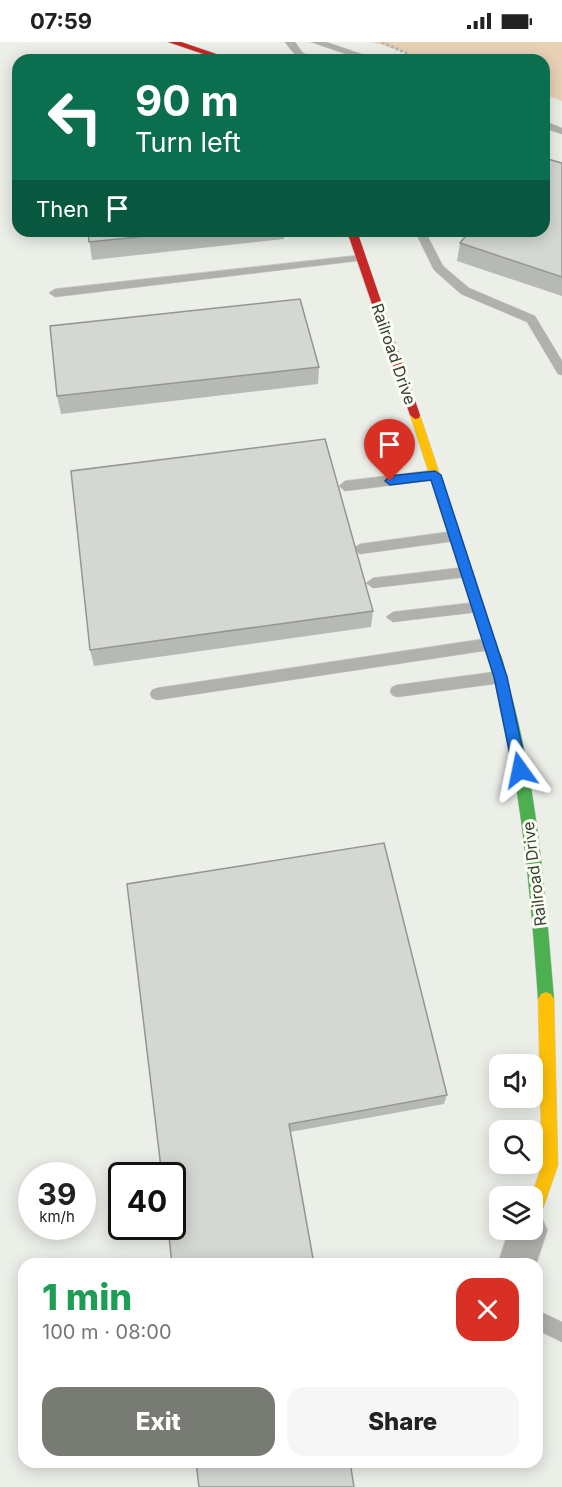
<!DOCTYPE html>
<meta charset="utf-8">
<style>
body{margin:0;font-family:Inter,sans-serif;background:#f6f6f6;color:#222;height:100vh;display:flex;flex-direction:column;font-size:22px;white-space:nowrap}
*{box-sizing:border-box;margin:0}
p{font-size:20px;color:#767676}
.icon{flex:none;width:33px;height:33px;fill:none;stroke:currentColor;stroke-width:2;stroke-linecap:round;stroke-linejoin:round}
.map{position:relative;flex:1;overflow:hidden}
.sheet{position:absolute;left:18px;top:1216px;width:525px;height:210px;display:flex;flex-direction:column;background:#fff;border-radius:18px;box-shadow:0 3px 15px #0003}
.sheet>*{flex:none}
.hud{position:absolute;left:12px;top:12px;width:538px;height:183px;border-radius:18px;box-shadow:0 3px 15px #0003;background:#0b6e4f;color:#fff;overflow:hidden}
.tools{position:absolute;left:489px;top:1012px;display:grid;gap:12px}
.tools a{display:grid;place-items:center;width:54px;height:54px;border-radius:12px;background:#fff;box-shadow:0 3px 15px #0003;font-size:30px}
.speed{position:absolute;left:18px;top:1120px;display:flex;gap:12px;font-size:30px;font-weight:700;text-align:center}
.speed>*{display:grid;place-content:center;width:78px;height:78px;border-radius:50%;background:#fff;box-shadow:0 3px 15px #0003;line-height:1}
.speed small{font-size:15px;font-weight:400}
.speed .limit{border:3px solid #111;border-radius:9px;background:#fff;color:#111}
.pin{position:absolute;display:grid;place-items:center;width:51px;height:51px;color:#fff;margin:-62px -26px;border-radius:50% 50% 50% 0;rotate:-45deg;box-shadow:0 0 6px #0007}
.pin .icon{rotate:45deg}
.me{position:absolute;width:66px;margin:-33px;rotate:348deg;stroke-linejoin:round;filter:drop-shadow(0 0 4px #0008)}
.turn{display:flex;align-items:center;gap:21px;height:126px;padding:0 24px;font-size:27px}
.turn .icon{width:78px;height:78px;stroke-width:2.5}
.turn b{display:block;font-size:42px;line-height:51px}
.then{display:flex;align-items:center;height:57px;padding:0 24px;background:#0003;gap:12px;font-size:22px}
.round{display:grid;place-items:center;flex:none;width:63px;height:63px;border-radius:18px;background:#f6f6f6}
.summary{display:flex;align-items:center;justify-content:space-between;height:102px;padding:0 24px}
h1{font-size:36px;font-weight:800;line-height:45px;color:#1e9e55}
.cta{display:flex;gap:12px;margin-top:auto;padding:12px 24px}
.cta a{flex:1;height:69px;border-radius:18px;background:#787a74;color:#fff;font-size:24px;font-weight:800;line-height:69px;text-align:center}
.cta a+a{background:#f6f6f6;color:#222}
.status{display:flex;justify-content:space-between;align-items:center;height:42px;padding:0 30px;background:#fff;direction:ltr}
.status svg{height:16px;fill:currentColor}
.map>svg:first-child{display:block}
.green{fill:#e9d1b6}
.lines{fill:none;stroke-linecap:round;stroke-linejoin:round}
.lane-casing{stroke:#c8cac5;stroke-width:1}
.street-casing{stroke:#c8cac5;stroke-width:2}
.fast-casing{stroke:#c8cac5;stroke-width:1}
.slow-casing{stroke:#c8cac5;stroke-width:1}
.jam-casing{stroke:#c8cac5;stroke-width:1}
.path{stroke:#b6b6b3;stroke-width:3;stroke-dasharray:3 2;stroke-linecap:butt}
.lane{fill:#b0b0ad;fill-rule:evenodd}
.street{fill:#b0b0ad;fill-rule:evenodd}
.fast{fill:#4caf50;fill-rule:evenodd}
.slow{fill:#ffc107;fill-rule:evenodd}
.jam{fill:#c62828;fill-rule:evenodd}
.wall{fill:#b6b9b5}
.building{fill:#d4d7d2;stroke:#949693;stroke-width:1.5}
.route{fill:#1a73e8;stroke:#114b97;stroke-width:1.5}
.labels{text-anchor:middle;stroke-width:6;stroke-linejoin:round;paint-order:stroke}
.street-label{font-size:16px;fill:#393b35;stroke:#fafff2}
</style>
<div class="status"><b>07:59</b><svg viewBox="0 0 49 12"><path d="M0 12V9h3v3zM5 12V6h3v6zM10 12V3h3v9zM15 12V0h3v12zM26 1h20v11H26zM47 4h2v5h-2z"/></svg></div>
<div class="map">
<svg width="562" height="1445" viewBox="0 0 562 1445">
<rect width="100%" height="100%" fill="#ecefe8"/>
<path class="green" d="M372 0H562V59L545 53 544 18H430Z"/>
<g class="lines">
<defs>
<path id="lane" d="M285 0H295L302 10 314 18C298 18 294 12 285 0Z
M311 0H326L379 18H364Z
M544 79 562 86V92L544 86Z
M415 189H425L443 224 469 246 535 274 562 319V333L558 332 527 280 461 252 434 228Z
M361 213 366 216 365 218 55 255 49 251 55 247Z
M435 428 441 433 435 438 345 449 339 444 345 439Z
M455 489 462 494 455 499 360 512 353 507 360 502Z
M467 525 474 530 467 535 373 546 366 541 373 536Z
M478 560 485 565 478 570 393 580 386 575 393 570Z
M490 596 495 598 497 602 495 606 490 608 157 658 152 656 150 652 152 648 157 646Z
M501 629 506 631 508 635 506 639 501 641 397 655 392 653 390 649 392 645 397 643Z
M537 1268 562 1280V1300L537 1288Z"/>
<path id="street" d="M532 1171 541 1175 547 1188 536 1222H498L509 1188H532Z"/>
<path id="fast" d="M493 605C503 608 504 627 507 637 537 740 545 850 554 957L551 962 546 964 541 962 538 957C530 839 519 724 487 610Z"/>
<path id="slow" d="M415 369 420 373 499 610 493 615 487 610 410 373Z
M546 950 551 952 554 957 558 1123 538 1181 532 1183V1155H531L542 1123 538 957 541 952Z"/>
<path id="jam" d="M168 0H181L234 18H221Z
M347 189H357L420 373 419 376 415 377 410 373Z"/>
</defs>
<use href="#lane" class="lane-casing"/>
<use href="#street" class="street-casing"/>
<use href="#fast" class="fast-casing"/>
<use href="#slow" class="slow-casing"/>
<use href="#jam" class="jam-casing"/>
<path class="path" d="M382 0 421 18"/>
<use href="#lane" class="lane"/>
<use href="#street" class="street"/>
<use href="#fast" class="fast"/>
<use href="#slow" class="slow"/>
<use href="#jam" class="jam"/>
</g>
<path class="wall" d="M562 121V254L457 219 460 201Z
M88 189H284V197L92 218Z
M319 325 318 342 61 372 57 354Z
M373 569 371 585 94 624 90 608Z
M127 842 447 1053 444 1062 290 1090Z"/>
<path class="building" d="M544 116 562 121V235L460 201 470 189H544Z
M88 189H197L89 200Z
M300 257 319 325 57 354 50 284Z
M325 397 373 569 90 608 71 429Z
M384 801 447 1053 289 1082 314 1222H172L168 1185H172V1134H162L127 842Z
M196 1420H350L354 1445H199Z"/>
<path class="route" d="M435 429 441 433 507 635 527 728 525 732H515L513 728 494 635 431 438 390 443 385 439 390 434Z"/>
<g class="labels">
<g class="street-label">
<text transform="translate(394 312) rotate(71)" y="6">Railroad Drive</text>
<text transform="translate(534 832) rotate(-97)" y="6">Railroad Drive</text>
</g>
</g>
</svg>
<div class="tools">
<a><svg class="icon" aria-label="sound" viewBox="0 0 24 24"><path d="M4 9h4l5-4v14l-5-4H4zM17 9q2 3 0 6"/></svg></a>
<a><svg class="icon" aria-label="search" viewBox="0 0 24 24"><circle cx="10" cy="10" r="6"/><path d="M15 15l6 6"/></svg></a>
<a><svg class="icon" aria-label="layers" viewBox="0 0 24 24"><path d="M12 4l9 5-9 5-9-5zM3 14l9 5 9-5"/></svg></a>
</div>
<div class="speed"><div>39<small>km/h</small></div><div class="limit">40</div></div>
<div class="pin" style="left:390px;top:439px;background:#d93025"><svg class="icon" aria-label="arrive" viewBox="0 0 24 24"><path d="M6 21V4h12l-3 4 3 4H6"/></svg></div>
<svg class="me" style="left:520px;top:728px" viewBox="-20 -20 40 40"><path d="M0-17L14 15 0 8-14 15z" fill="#1a73e8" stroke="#fff" stroke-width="4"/></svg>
<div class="hud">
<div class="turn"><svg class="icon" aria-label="left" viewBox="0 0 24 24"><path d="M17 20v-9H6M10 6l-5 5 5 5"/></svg><div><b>90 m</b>Turn left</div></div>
<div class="then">Then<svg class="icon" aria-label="arrive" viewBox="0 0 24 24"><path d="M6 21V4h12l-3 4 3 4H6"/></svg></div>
</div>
<section class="sheet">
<div class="summary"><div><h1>1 min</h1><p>100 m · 08:00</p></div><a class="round" style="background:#d93025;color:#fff"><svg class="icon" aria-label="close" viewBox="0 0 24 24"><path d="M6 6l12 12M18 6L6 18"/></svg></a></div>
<div class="cta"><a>Exit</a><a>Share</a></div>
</section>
</div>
